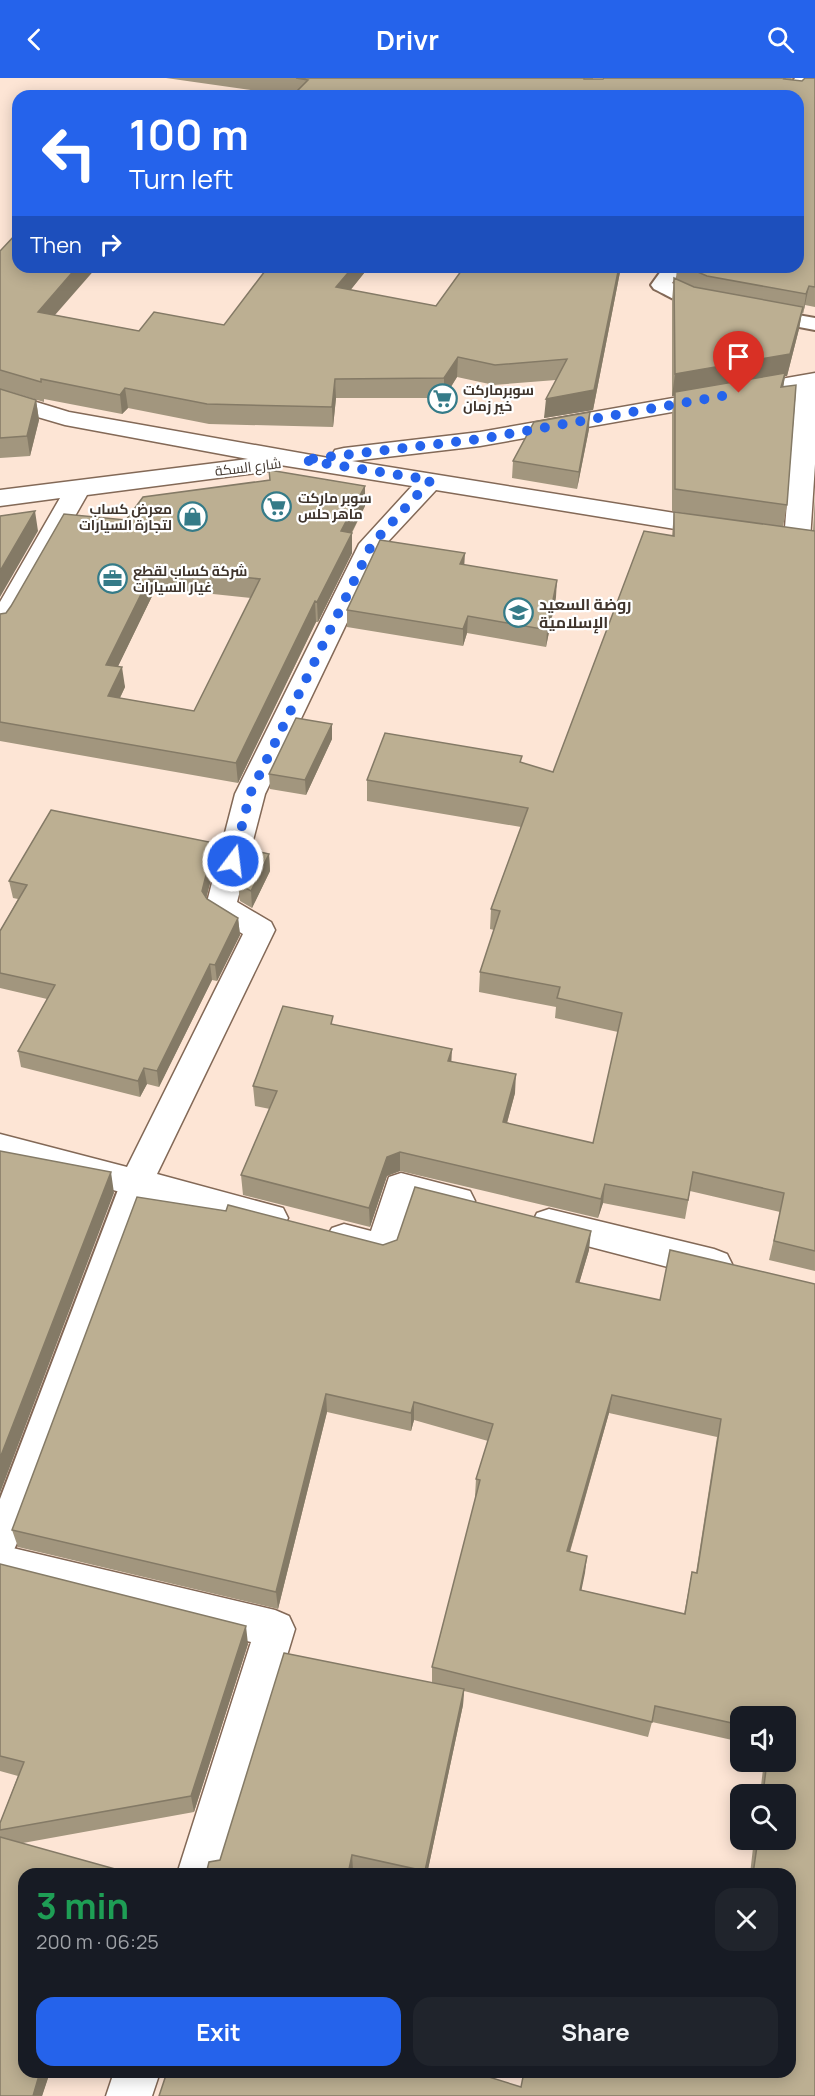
<!DOCTYPE html>
<meta charset="utf-8">
<style>
body{margin:0;font-family:Manrope,Cairo,sans-serif;background:#20242c;color:#f1f3f6;height:100vh;display:flex;flex-direction:column;font-size:22px;white-space:nowrap}
*{box-sizing:border-box;margin:0}
p{font-size:20px;color:#9ea1a6}
.icon{flex:none;width:33px;height:33px;fill:none;stroke:currentColor;stroke-width:2;stroke-linecap:round;stroke-linejoin:round}
.map{position:relative;flex:1;overflow:hidden}
.drawer{position:absolute;left:18px;top:1790px;width:778px;height:210px;display:flex;flex-direction:column;background:#171b24;border-radius:18px;box-shadow:0 3px 15px #0003}
.drawer>*{flex:none}
.guide{position:absolute;left:12px;top:12px;width:792px;height:183px;border-radius:18px;box-shadow:0 3px 15px #0003;background:#2563eb;color:#fff;overflow:hidden}
.buttons{position:absolute;left:730px;top:1628px;display:grid;gap:12px}
.buttons a{display:grid;place-items:center;width:66px;height:66px;border-radius:12px;background:#171b24;box-shadow:0 3px 15px #0003;font-size:30px}
.pin{position:absolute;display:grid;place-items:center;width:51px;height:51px;color:#fff;margin:-62px -26px;border-radius:50% 50% 50% 0;rotate:-45deg;box-shadow:0 0 6px #0007}
.pin .icon{rotate:45deg}
.me{position:absolute;width:66px;margin:-33px;rotate:15deg;stroke-linejoin:round;filter:drop-shadow(0 0 4px #0008)}
.turn{display:flex;align-items:center;gap:21px;height:126px;padding:0 18px;font-size:27px}
.turn .icon{width:78px;height:78px;stroke-width:2.5}
.turn b{display:block;font-size:42px;line-height:51px}
.then{display:flex;align-items:center;height:57px;padding:0 18px;background:#0003;gap:12px;font-size:22px}
.round{display:grid;place-items:center;flex:none;width:63px;height:63px;border-radius:18px;background:#20242c}
.summary{display:flex;align-items:center;justify-content:space-between;height:102px;padding:0 18px}
h1{font-size:36px;font-weight:700;line-height:45px;color:#1e9e55}
.action{display:flex;gap:12px;margin-top:auto;padding:12px 18px}
.action a{flex:1;height:69px;border-radius:18px;background:#2563eb;color:#fff;font-size:24px;font-weight:700;line-height:69px;text-align:center}
.action a+a{background:#20242c;color:#f1f3f6}
header{display:flex;justify-content:space-between;align-items:center;height:78px;padding:0 18px;background:#2563eb;color:#fff;font-size:27px;font-weight:700}
.map>svg:first-child{display:block}
.lines{fill:none;stroke-linecap:round;stroke-linejoin:round}
.lane-casing{stroke:#836957;stroke-width:4}
.street-casing{stroke:#836957;stroke-width:3}
.lane{fill:#fff;fill-rule:evenodd}
.street{fill:#fff;fill-rule:evenodd}
.wall{fill:#a2967e;fill-rule:evenodd}
.shaded-wall{fill:#847a66}
.building{fill:#bcaf92;stroke:#847a66;stroke-width:1.5;fill-rule:evenodd}
.route{stroke:#2563eb;stroke-width:10;stroke-dasharray:0 18}
.labels{text-anchor:middle;stroke-width:4.5;stroke-linejoin:round;paint-order:stroke}
.far-poi-label{font-size:14px;font-weight:bold;fill:#3f342c;stroke:#fff;text-anchor:start}
.far-street-label{font-size:14px;fill:#3f342c;stroke:#fff}
.poi-label{font-size:16px;font-weight:bold;fill:#3f342c;stroke:#fff;text-anchor:start}
</style>
<header><svg class="icon" aria-label="back" viewBox="0 0 24 24"><path d="M15 5l-7 7 7 7"/></svg>Drivr<svg class="icon" aria-label="search" viewBox="0 0 24 24"><circle cx="10" cy="10" r="6"/><path d="M15 15l6 6"/></svg></header>
<div class="map">
<svg width="815" height="2018" viewBox="0 0 815 2018">
<rect width="100%" height="100%" fill="#fde5d5"/>
<g class="lines">
<defs>
<path id="lane" d="M795 0H812L798 20V18H783Z
M664 189H683L672 205 704 220 717 223 720 227 717 231C696 236 673 220 654 211L651 207Z
M764 231 815 240V252L757 241 754 237 757 233Z
M136 1092 146 1096 151 1104 17 1465 12 1476 0 1480V1421L121 1104 126 1096Z"/>
<path id="street" d="M815 295V386L810 462 806 467 797 470 788 467 784 462 796 312 480 368 352 383 718 442 727 445 731 450 727 455 718 458 436 412 383 469 265 716 237 824 271 844 275 852 157 1096 283 1130 288 1140 283 1150 271 1154 0 1082V1056L127 1089 243 856 210 836 206 828 235 716 359 466 412 408 274 386 272 392 263 394 87 417 13 547 9 553 0 555V524L60 420 0 428V412L248 381 65 347 0 328V313L69 334 334 381 332 377 335 372 344 370 480 354Z
M401 1095 470 1113 475 1123 470 1133 458 1137 413 1126 395 1180 383 1184 332 1170 326 1160 332 1150 344 1146 371 1153 389 1099Z
M549 1131 714 1171 727 1176 732 1186 727 1196 714 1201 537 1155 532 1145 537 1135Z
M0 1467 275 1532 289 1538 295 1551 221 1796H177L251 1564 0 1503Z
M114 1994H160L152 2018H106Z"/>
</defs>
<use href="#lane" class="lane-casing"/>
<use href="#street" class="street-casing"/>
<use href="#lane" class="lane"/>
<use href="#street" class="street"/>
</g>
<path class="wall" d="M166 0H593V1H603L604 0H792L791 2 802 3 815 0V229L805 227 803 236 802 235 799 251 787 298H785L783 309 787 427 783 449 813 453 815 418V1193L769 1182 780 1134 690 1113 685 1141 603 1125 598 1140 400 1093 387 1098 370 1149 243 1117 241 1097 270 1031 255 1028 253 1008 334 947 452 984 515 1015 507 1045 593 1065 618 954 555 940 556 929 479 914 480 894 494 852 490 851 491 831 521 749 367 723V702L521 685 553 694 672 458 674 434 690 436 672 433V336L674 318H672V222L674 200 676 201 677 189H798V18H293Z
M0 173 55 237 139 253 224 247 268 189H369L350 212 436 228 621 189 593 332 544 340 556 302 494 307 457 299 444 320H336L333 349 209 346 128 330 122 336 44 321V324L1 311 36 322 39 342 30 378 0 380Z
M589 351 577 411 512 400 513 383Z
M365 408V428L352 455V475L318 544H316L238 705 0 663V536L6 535 126 442ZM156 510 251 520 194 633 120 620 125 609 118 588Z
M464 487 556 519 546 569 467 555 463 568 347 549V532Z
M332 646V661L306 717 270 711 269 696Z
M269 776 270 793 252 830 240 823 238 806Z
M216 782 206 820 207 821 238 840 240 857 217 903 212 902 159 1009 147 1006 140 1019 21 989 18 973 47 921 0 910V853L18 821 13 820 9 803Z
M383 1167 589 1172 579 1205 660 1222 815 1206V2018L521 2009 790 1994V1796H750L754 1761H786V1716H760L764 1683H786V1638H741V1664L652 1644 648 1659 464 1613 463 1627 427 1796H371L353 1791 220 1782 432 1605V1589L476 1419 475 1418 476 1401 488 1363 414 1342 411 1353 327 1334 278 1531 18 1469 12 1452ZM609 1335 717 1359 696 1495 692 1494 684 1536 581 1512 587 1478 570 1474Z
M0 1486 248 1566 194 1734 23 1765 24 1994H50L42 2018H0V1745L18 1698 0 1693Z"/>
<path class="shaded-wall" d="M77 189H97L41 253 38 234Z
M353 189H369L337 229 336 209Z
M619 189H621L593 332 544 340 546 321Z
M809 208 805 227 803 236 806 216Z
M803 229 799 251 787 298H785L782 317 781 309 784 298 672 318 675 296Z
M458 279 457 299 444 320V300Z
M335 301 336 320 333 349 332 329Z
M125 310 128 330 122 336 120 317Z
M36 322 39 342 30 378 27 358Z
M590 334 589 351 577 411 579 394Z
M365 408V428L342 473 341 453Z
M35 433 38 453 0 519V493Z
M352 455V475L318 544 317 524Z
M465 475 464 492 460 486Z
M154 490 156 510 109 607 106 587Z
M557 502 556 519 546 569 547 552Z
M315 523 316 544 238 705 236 685Z
M468 538 467 555 463 568V551Z
M122 589 125 609 111 638 108 618Z
M332 646V661L306 717 305 702Z
M214 765 216 782 204 829 202 813Z
M269 776 270 793 252 830 251 813Z
M238 840 240 857 217 903 215 887Z
M210 886 212 902 159 1009 157 993Z
M452 971 451 991 448 983Z
M144 990 147 1006 140 1019 138 1003Z
M516 996 515 1015 502 1063 503 1044Z
M400 1074V1093L387 1098 370 1149 369 1130 387 1079Z
M111 1094 114 1115 0 1415V1380Z
M605 1106 603 1125 598 1140 601 1121Z
M591 1153 589 1172 574 1223 576 1204Z
M326 1316 327 1334 278 1531 276 1514Z
M612 1317 609 1335 565 1490 567 1473Z
M414 1324V1342L411 1353V1335Z
M587 1478 585 1495 578 1529 580 1512Z
M246 1548 248 1566 194 1734 191 1718Z
M464 1611 463 1627 427 1796H425Z
M352 1777 353 1791 352 1796H348Z
M40 1994H50L42 2018H33Z"/>
<path class="building" d="M296 0H584V1H603L604 0H785L784 1 802 3 805 0H815V209L809 208 806 216 707 198 686 189H798V18H292L308 2Z
M18 154V189H77L38 234 139 253 154 234 224 247 268 189H353L336 209 436 228 464 189H619L594 312 546 321 567 281 495 287 458 279 444 300 335 301 332 329 207 326 125 310 120 317 41 301V304L0 292V173Z
M674 200 694 209 803 229 790 276 675 296Z
M785 295 781 309 796 307 787 427 675 411V314Z
M0 311 36 322 27 358 0 360Z
M590 334 579 394 513 383 534 344Z
M269 392 365 408 341 453 352 455 317 524 315 523 236 685 0 644V536L6 535 11 528 64 436 126 442 143 419 270 402ZM154 490 260 501 194 633 108 618 122 589 106 587Z
M35 433 0 493V438Z
M674 434 815 453V1173L774 1163 784 1115 693 1094 688 1122 605 1106 601 1121 400 1074 387 1079 369 1130 241 1097 277 1013 253 1008 283 928 333 938 331 946 452 971 448 983 516 996 503 1044 593 1065 622 935 557 920 560 909 480 894 500 833 491 831 528 730 367 702 385 655 522 678 520 684 553 694 644 453 674 458Z
M380 462 465 475 460 486 557 502 547 552 468 538 463 551 347 532Z
M296 640 332 646 305 702 269 696Z
M51 732 214 765 202 813 207 821 238 840 215 887 210 886 157 993 144 990 138 1003 18 973 55 907 0 895V853L27 807 9 803Z
M247 771 269 776 251 813 238 806Z
M0 1073 111 1094 0 1380Z
M415 1109 591 1153 576 1204 660 1222 670 1172 815 1206V2018H159L167 1994H473L521 2009 524 1994H790V1796H753L758 1761H786V1716H763L767 1683H786V1638H741V1647L655 1628 652 1644 432 1589 480 1402 476 1401 493 1346 414 1324 411 1335 326 1316 276 1514 12 1452 137 1119 226 1133 228 1127 383 1167 397 1162ZM612 1317 721 1341 697 1495 692 1494 685 1536 580 1512 587 1478 567 1473Z
M0 1486 246 1548 191 1718 0 1752V1745L24 1684 0 1678Z
M284 1575 464 1611 425 1793 352 1777 348 1796H206L209 1784 220 1782Z
M0 1759 133 1796H24V1994H40L33 2018H0Z"/>
<g class="lines">
<path class="route" d="M233 783 250 716 372 466 431 402 302 382 480 361 739 315"/>
</g>
<defs>
<symbol id="supermarket-ring" viewBox="-11 -11 22 22"><circle r="9.5" fill="#fff" stroke="#357b88" stroke-width="1.5"/><path d="M-6-5.5h2.5l.6 2H6L4.5 2H-2.5L-4.4-4H-6ZM-1.5 3.2a1.3 1.3 0 1 0 .1 0ZM3 3.2a1.3 1.3 0 1 0 .1 0Z" fill="#357b88"/></symbol>
<symbol id="shop-ring" viewBox="-11 -11 22 22"><circle r="9.5" fill="#fff" stroke="#357b88" stroke-width="1.5"/><path d="M-5-2.5h2.3a2.7 3.5 0 0 1 5.4 0H5L5.5 6h-11ZM-1.5-2.5h3a1.5 2.3 0 0 0-3 0Z" fill="#357b88"/></symbol>
<symbol id="office-ring" viewBox="-11 -11 22 22"><circle r="9.5" fill="#fff" stroke="#357b88" stroke-width="1.5"/><path d="M-6-3h4V-5.5h4V-3h4V5H-6ZM-1-4.5V-3h2v-1.5ZM-6 0V1H6V0Z" fill="#357b88"/></symbol>
<symbol id="school-ring" viewBox="-11 -11 22 22"><circle r="9.5" fill="#fff" stroke="#357b88" stroke-width="1.5"/><path d="M0-5L7-2L0 1L-7-2ZM-4 1L0 2.5L4 1V4Q0 6-4 4Z" fill="#357b88"/></symbol>
</defs>
<g fill-rule="evenodd">
<use href="#supermarket-ring" x="426" y="304" width="33" height="33"/>
<use href="#supermarket-ring" x="260" y="412" width="33" height="33"/>
<use href="#shop-ring" x="176" y="422" width="33" height="33"/>
<use href="#office-ring" x="96" y="484" width="33" height="33"/>
<use href="#school-ring" x="502" y="518" width="33" height="33"/>
</g>
<g class="labels">
<g class="far-poi-label">
<text x="463" y="317">سوبرماركت<tspan x="463" dy="16">خير زمان</tspan></text>
<text x="298" y="425">سوبر ماركت<tspan x="298" dy="16">ماهر حلس</tspan></text>
<text x="172" y="436" text-anchor="end">معرض كساب<tspan x="172" dy="16">لتجارة السيارات</tspan></text>
<text x="133" y="498">شركة كساب لقطع<tspan x="133" dy="16">غيار السيارات</tspan></text>
</g>
<g class="far-street-label">
<text transform="translate(248 389) rotate(-7)" y="5">شارع السكة</text>
</g>
<g class="poi-label">
<text x="539" y="532">روضة السعيد<tspan x="539" dy="18">الإسلامية</tspan></text>
</g>
</g>
</svg>
<div class="buttons">
<a><svg class="icon" aria-label="sound" viewBox="0 0 24 24"><path d="M4 9h4l5-4v14l-5-4H4zM17 9q2 3 0 6"/></svg></a>
<a><svg class="icon" aria-label="search" viewBox="0 0 24 24"><circle cx="10" cy="10" r="6"/><path d="M15 15l6 6"/></svg></a>
</div>
<div class="pin" style="left:739px;top:315px;background:#d93025"><svg class="icon" aria-label="arrive" viewBox="0 0 24 24"><path d="M6 21V4h12l-3 4 3 4H6"/></svg></div>
<svg class="me" style="left:233px;top:783px" viewBox="-20 -20 40 40"><circle r="17" fill="#2563eb" stroke="#fff" stroke-width="3"/><path d="M0-11L8 9 0 5-8 9z" fill="#fff"/></svg>
<div class="guide">
<div class="turn"><svg class="icon" aria-label="left" viewBox="0 0 24 24"><path d="M17 20v-9H6M10 6l-5 5 5 5"/></svg><div><b>100 m</b>Turn left</div></div>
<div class="then">Then<svg class="icon" aria-label="right" viewBox="0 0 24 24"><path d="M7 20v-9h11M14 6l5 5-5 5"/></svg></div>
</div>
<section class="drawer">
<div class="summary"><div><h1>3 min</h1><p>200 m · 06:25</p></div><a class="round"><svg class="icon" aria-label="close" viewBox="0 0 24 24"><path d="M6 6l12 12M18 6L6 18"/></svg></a></div>
<div class="action"><a>Exit</a><a>Share</a></div>
</section>
</div>
